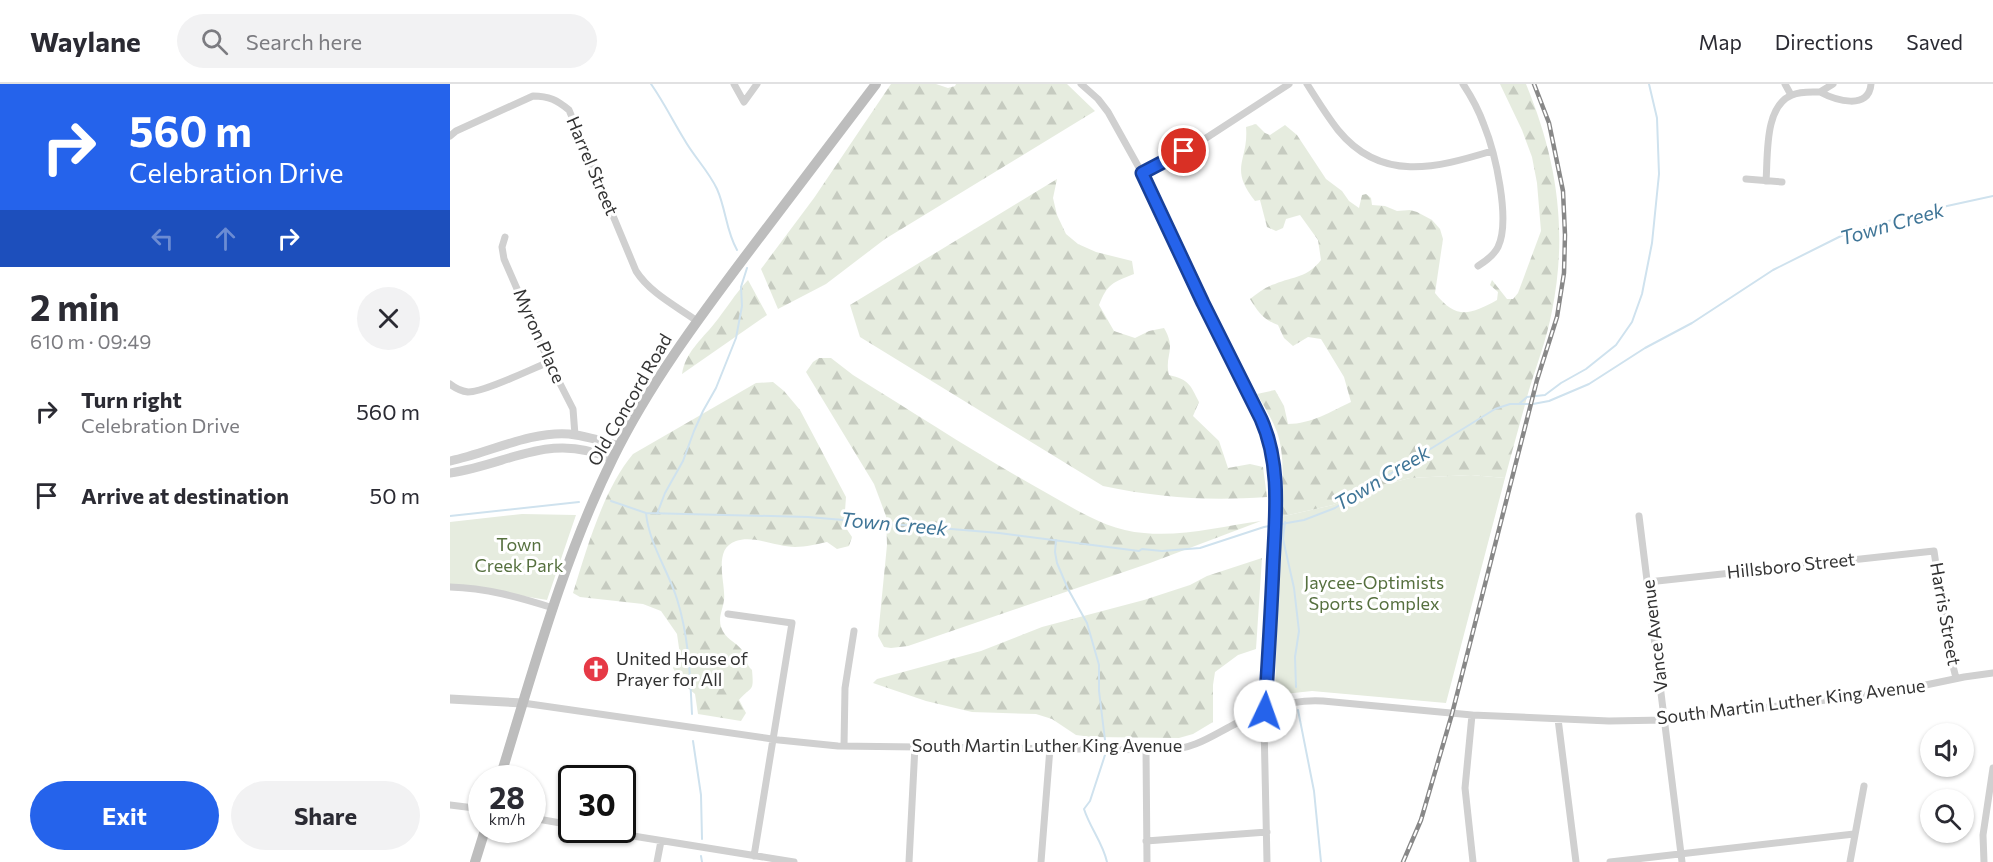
<!DOCTYPE html>
<meta charset="utf-8">
<style>
body{margin:0;font-family:Commissioner,sans-serif;background:#f2f2f3;color:#2b2b33;height:100vh;display:flex;flex-direction:column;font-size:22px;white-space:nowrap}
*{box-sizing:border-box;margin:0}
p{font-size:20px;color:#7c7c81}
.icon{flex:none;width:33px;height:33px;fill:none;stroke:currentColor;stroke-width:2;stroke-linecap:round;stroke-linejoin:round}
.map{position:relative;flex:1;overflow:hidden}
.details{display:flex;flex-direction:column;background:#fff;width:450px}
.details>*{flex:none}
.banner{background:#2563eb;color:#fff;overflow:hidden}
.controls{position:absolute;left:1470px;top:639px;display:grid;gap:12px}
.controls a{display:grid;place-items:center;width:54px;height:54px;border-radius:50%;background:#fff;box-shadow:0 2px 4px #0004;font-size:30px}
.speed{position:absolute;left:18px;top:681px;display:flex;gap:12px;font-size:30px;font-weight:700;text-align:center}
.speed>*{display:grid;place-content:center;width:78px;height:78px;border-radius:50%;background:#fff;box-shadow:0 2px 4px #0004;line-height:1}
.speed small{font-size:15px;font-weight:400}
.speed .limit{border:3px solid #111;border-radius:9px;background:#fff;color:#111}
.pin{position:absolute;display:grid;place-items:center;width:51px;height:51px;color:#fff;margin:-26px;border:3px solid #fff;border-radius:50%;box-shadow:0 2px 6px #0007}
.me{position:absolute;width:66px;margin:-33px;rotate:3deg;stroke-linejoin:round;filter:drop-shadow(0 0 4px #0008)}
.turn{display:flex;align-items:center;gap:21px;height:126px;padding:0 30px;font-size:27px}
.turn .icon{width:78px;height:78px;stroke-width:2.5}
.turn b{display:block;font-size:42px;line-height:51px}
.lanes{display:flex;align-items:center;height:57px;padding:0 30px;background:#0003;justify-content:center;gap:30px;direction:ltr}
.lanes .off{opacity:.35}
.round{display:grid;place-items:center;flex:none;width:63px;height:63px;border-radius:32px;background:#f2f2f3}
.overview{display:flex;align-items:center;justify-content:space-between;height:102px;padding:0 30px}
h1{font-size:36px;font-weight:700;line-height:45px}
.primary-button{display:flex;gap:12px;margin-top:auto;padding:12px 30px}
.primary-button a{flex:1;height:69px;border-radius:36px;background:#2563eb;color:#fff;font-size:24px;font-weight:700;line-height:69px;text-align:center}
.primary-button a+a{background:#f2f2f3;color:#2b2b33}
ul{padding:0;list-style:none}
li{display:flex;align-items:center;gap:18px;height:84px;padding:0 30px}
li div{flex:1}
li b{display:block;font-size:22px}
li em{font-style:normal}
header{display:flex;align-items:center;gap:36px;box-sizing:border-box;height:84px;padding:0 30px;background:#fff;border-bottom:2px solid #e1e1e2}
header strong{font-size:28px}
nav{display:flex;gap:33px;margin-inline-start:auto;font-size:21px}
.search{width:420px;height:54px;background:#f2f2f3;display:flex;align-items:center;gap:15px;box-sizing:border-box;padding:0 21px;border-radius:33px;color:#7c7c81;font-size:22px}
main{display:flex;flex:1;min-height:0}
.map>svg:first-child{display:block}
.green{fill:#e6ecdf}
.forest{fill:url(#forest-firs)}
.lines{fill:none;stroke-linecap:round;stroke-linejoin:round}
.stream{stroke:#cfe2ee;stroke-width:2}
.minor{stroke:#d0d0d0;stroke-width:7}
.tertiary{stroke:#d0d0d0;stroke-width:9}
.secondary{stroke:#bdbdbd;stroke-width:10}
.rail-casing{stroke:#888;stroke-width:4.5}
.rail{stroke:#fff;stroke-width:2;stroke-dasharray:7;stroke-linecap:butt}
.route-casing{stroke:#184099;stroke-width:15}
.route{stroke:#2563eb;stroke-width:10}
.labels{text-anchor:middle;stroke-width:6;stroke-linejoin:round;paint-order:stroke}
.street-label{font-size:18px;fill:#333;stroke:#fff}
.park-label{font-size:18px;fill:#56703f;stroke:#fff}
.poi-label{font-size:18px;fill:#333;stroke:#fff;text-anchor:start}
.water-label{font-size:20px;font-style:italic;fill:#3f7597;stroke:#fff}
</style>
<header>
<strong>Waylane</strong>
<div class="search"><svg class="icon" aria-label="search" viewBox="0 0 24 24"><circle cx="10" cy="10" r="6"/><path d="M15 15l6 6"/></svg>Search here</div>
<nav><a>Map</a><a>Directions</a><a>Saved</a></nav>
</header>
<main>
<section class="details">
<div class="banner">
<div class="turn"><svg class="icon" aria-label="right" viewBox="0 0 24 24"><path d="M7 20v-9h11M14 6l5 5-5 5"/></svg><div><b>560 m</b>Celebration Drive</div></div>
<div class="lanes"><svg class="icon off" aria-label="left" viewBox="0 0 24 24"><path d="M17 20v-9H6M10 6l-5 5 5 5"/></svg><svg class="icon off" aria-label="ahead" viewBox="0 0 24 24"><path d="M12 20V5M6 11l6-6 6 6"/></svg><svg class="icon" aria-label="right" viewBox="0 0 24 24"><path d="M7 20v-9h11M14 6l5 5-5 5"/></svg></div>
</div>
<div class="overview"><div><h1>2 min</h1><p>610 m · 09:49</p></div><a class="round"><svg class="icon" aria-label="close" viewBox="0 0 24 24"><path d="M6 6l12 12M18 6L6 18"/></svg></a></div>
<ul>
<li><svg class="icon" aria-label="right" viewBox="0 0 24 24"><path d="M7 20v-9h11M14 6l5 5-5 5"/></svg><div><b>Turn right</b><p>Celebration Drive</p></div><em>560 m</em></li>
<li><svg class="icon" aria-label="arrive" viewBox="0 0 24 24"><path d="M6 21V4h12l-3 4 3 4H6"/></svg><div><b>Arrive at destination</b></div><em>50 m</em></li>
</ul>
<div class="primary-button"><a>Exit</a><a>Share</a></div>
</section>
<div class="map">
<svg width="1543" height="778" viewBox="0 0 1543 778">
<defs>
<pattern id="forest-firs" width="22" height="20" patternUnits="userSpaceOnUse" patternTransform="scale(1.5)"><rect width="22" height="20" fill="#e6ecdf"/><path d="M5 1l3.5 6h-7zM16 11l3.5 6h-7z" fill="#c6cbc0"/></pattern>
</defs>
<rect width="100%" height="100%" fill="#fff"/>
<path class="green" d="M1021 391 1055 394 996 619 862 607 825 611 830 433 883 421 929 402 960 394Z
M72 430 126 431 97 516 38 506 0 504V438Z"/>
<path class="forest" d="M441 0H486L498 4 505 2 506 0H617L645 27 435 155 376 200 328 225 311 185 364 114Z
M1050 0H1076C1107 75 1118 147 1102 227 1097 254 1087 280 1079 306 1071 335 1063 364 1055 394L1021 391 960 394 929 402 883 421 830 433C832 406 836 374 827 348 822 335 814 322 807 310L825 306 834 322 838 340C861 340 882 327 901 318L894 293 871 255 858 253 843 262 834 254 828 241C814 236 808 228 800 215 808 209 815 203 825 200 844 192 857 194 871 176L868 156 850 131 836 135 833 144 826 147 817 143 810 116 805 117C778 83 799 77 796 43L806 40 815 49 820 51 835 41 847 51 876 95 892 107 899 117 909 124 912 111 916 110 921 114 922 121 935 122 947 127 960 126 967 128 982 136 990 145 993 155 985 209C1006 236 1020 231 1047 216L1048 208 1040 201 1042 196 1057 215H1063L1068 209 1091 147 1087 99 1082 73 1072 46Z
M607 95 603 114 607 131 616 150 628 160 646 168 682 177 684 190C662 199 658 199 649 221L664 247 685 254 699 247 714 244C727 266 714 271 719 291 739 296 740 300 749 318L743 332 769 357 778 384 800 380 813 383 817 413C759 417 710 414 653 402L410 253 400 221Z
M298 196 317 231 232 290C235 269 251 256 264 240 276 225 285 210 298 196Z
M369 274H381L403 291C464 329 524 368 586 403 621 422 653 446 694 449 732 453 773 442 811 437L700 479 458 562 441 564 434 563 428 552 437 461 436 432 424 400 356 288 363 278Z
M323 298 334 307 350 326 396 413 394 441 402 453 399 462 387 465 377 458C367 460 356 463 345 463 327 463 304 451 286 457 262 465 276 499 274 516 273 525 268 533 271 543 275 555 285 557 292 566 297 573 295 580 302 586 304 609 302 601 289 616L296 629 291 637 248 630 245 610 231 598 223 584 230 571 227 550 211 527 193 520 130 513 123 509C137 464 153 406 183 370L306 299Z
M812 474 806 565 788 571 765 588 763 601V638L743 650 729 654 641 653 626 651 602 635 586 630 522 628 476 617 423 599 427 595 531 567 592 543 694 516 740 501 757 492Z"/>
<g class="lines">
<path class="stream" d="M201 0C213 17 223 37 234 55 244 73 258 86 267 105 276 125 276 147 287 166
M1069 320 1077 313 1095 311 1111 299 1136 285 1166 261 1182 238 1192 210 1202 159 1209 90 1207 34 1199 0
M161 417 196 429 358 433 549 449 689 467 692 465 712 467 750 464 814 443 854 436 885 424 1045 325 1060 320H1083L1099 317 1139 300 1195 264 1242 239 1323 186 1391 152 1415 143 1497 122 1543 112
M196 429C199 460 218 486 227 515 239 553 240 591 242 630
M207 430 215 409 233 377 244 347 253 327 266 304 286 254 292 222 291 203 297 184
M0 432 129 418
M835 438 833 455 844 504 849 547 845 573 846 603
M606 456 605 468 607 479 618 505 637 539 649 581V607L655 656
M848 626 864 707 871 778
M243 657 251 711 252 755
M656 668 640 717 634 725C640 744 653 759 657 778
M251 772 252 778"/>
<path class="minor" d="M284 0 294 18 307 0
M631 0 648 15 658 28 692 89 753 219 811 335 822 366 825 384V448L814 640 817 778
M857 0C867 16 877 32 888 46 931 99 986 84 1042 67
M1013 0C1021 12 1029 27 1034 41 1045 68 1061 136 1048 163 1044 171 1036 177 1028 182
M1335 0 1341 11
M1383 0 1370 8C1385 16 1419 27 1421 0
M0 52 6 47 83 12C99 12 107 16 119 26L186 187C200 209 226 222 247 237
M692 89 750 58 839 0
M1296 95 1332 98
M1316 97C1318 72 1314 22 1342 11 1351 7 1361 8 1370 8
M55 153 52 163 54 175 99 278 123 325 125 351
M0 300C5 304 11 307 18 308 35 308 81 285 99 278
M1189 432 1232 778
M1198 498 1484 467 1498 562 1506 594
M0 503C36 504 69 513 103 524
M278 530 342 539 304 772
M73 619 329 656 388 662 717 666C745 665 763 651 787 639 813 625 843 615 873 617L1022 631 1159 637 1215 636 1442 608 1514 593 1543 589
M1022 631 1015 704 1023 778
M1108 635 1126 778
M394 662 395 604 404 547
M696 665 697 778
M0 721 32 725
M82 734 122 741
M146 746 344 778
M696 757 817 748
M207 778 211 757
M459 778 465 662
M591 778 600 664
M1160 778 1404 750
M1400 778 1414 702
M1534 778 1533 751 1543 684"/>
<path class="tertiary" d="M0 377C38 369 81 347 119 350 136 352 153 357 169 362
M0 389C60 380 100 347 162 375
M0 615 73 619"/>
<path class="secondary" d="M50 694C83 587 113 475 163 374 199 301 248 235 297 170 340 113 383 57 426 0
M25 778 35 746"/>
<defs>
<path id="rail" d="M953 778 971 736 1002 630 1087 296 1107 233 1114 189 1115 151 1113 107 1099 39 1084 0"/>
</defs>
<use href="#rail" class="rail-casing"/>
<use href="#rail" class="rail"/>
</g>
<g class="lines">
<defs>
<path id="route" d="M734 67 692 89 753 219 811 335C832 382 825 435 823 484 821 532 818 579 815 627"/>
</defs>
<use href="#route" class="route-casing"/>
<use href="#route" class="route"/>
</g>
<defs>
<symbol id="church-disc" viewBox="-11 -11 22 22"><circle r="9.5" fill="#e63946" stroke="#fff"/><path d="M-1.2-6h2.4v3.5h3.3v2.4h-3.3V6h-2.4V-.1h-3.3v-2.4h3.3Z" fill="#fff"/></symbol>
</defs>
<g fill-rule="evenodd">
<use href="#church-disc" x="131" y="570" width="30" height="30"/>
</g>
<g class="labels">
<g class="street-label">
<text transform="translate(142 82) rotate(67)" y="6">Harrel Street</text>
<text transform="translate(89 252) rotate(66)" y="6">Myron Place</text>
<text transform="translate(180 316) rotate(-60)" y="6">Old Concord Road</text>
<text transform="translate(1341 482) rotate(-6)" y="6">Hillsboro Street</text>
<text transform="translate(1495 530) rotate(80)" y="6">Harris Street</text>
<text transform="translate(1205 552) rotate(-97)" y="6">Vance Avenue</text>
<text transform="translate(1341 618) rotate(-7)" y="6">South Martin Luther King Avenue</text>
<text x="597" y="668">South Martin Luther King Avenue</text>
</g>
<g class="park-label">
<text x="69" y="467">Town<tspan x="69" dy="21">Creek Park</tspan></text>
<text x="924" y="505">Jaycee-Optimists<tspan x="924" dy="21">Sports Complex</tspan></text>
</g>
<g class="poi-label">
<text x="166" y="581">United House of<tspan x="166" dy="21">Prayer for All</tspan></text>
</g>
<g class="water-label">
<text transform="translate(1442 140) rotate(-16)" y="7">Town Creek</text>
<text transform="translate(932 394) rotate(-31)" y="7">Town Creek</text>
<text transform="translate(444 440) rotate(5)" y="7">Town Creek</text>
</g>
</g>
</svg>
<div class="controls">
<a><svg class="icon" aria-label="sound" viewBox="0 0 24 24"><path d="M4 9h4l5-4v14l-5-4H4zM17 9q2 3 0 6"/></svg></a>
<a><svg class="icon" aria-label="search" viewBox="0 0 24 24"><circle cx="10" cy="10" r="6"/><path d="M15 15l6 6"/></svg></a>
</div>
<div class="speed"><div>28<small>km/h</small></div><div class="limit">30</div></div>
<div class="pin" style="left:734px;top:67px;background:#d93025"><svg class="icon" aria-label="arrive" viewBox="0 0 24 24"><path d="M6 21V4h12l-3 4 3 4H6"/></svg></div>
<svg class="me" style="left:815px;top:627px" viewBox="-20 -20 40 40"><circle r="19" fill="#fff"/><path d="M0-13L10 11 0 6-10 11z" fill="#2563eb"/></svg>
</div>
</main>
